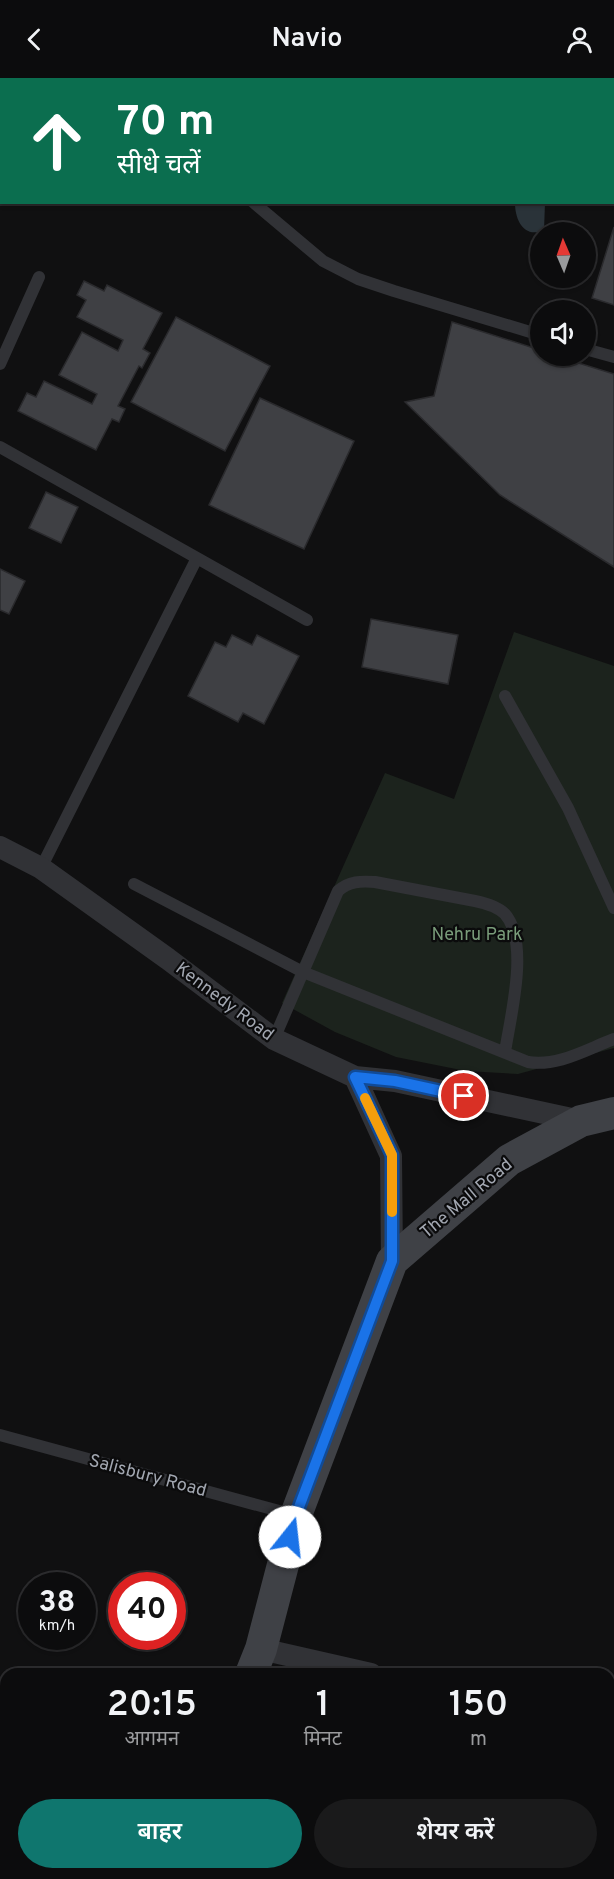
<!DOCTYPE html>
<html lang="hi">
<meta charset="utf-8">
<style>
body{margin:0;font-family:Overpass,"Noto Sans Devanagari",sans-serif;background:#1a1a1b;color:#f1f3f6;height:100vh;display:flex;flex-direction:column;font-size:22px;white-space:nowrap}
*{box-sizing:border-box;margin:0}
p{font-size:20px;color:#9a9b9d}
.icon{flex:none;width:33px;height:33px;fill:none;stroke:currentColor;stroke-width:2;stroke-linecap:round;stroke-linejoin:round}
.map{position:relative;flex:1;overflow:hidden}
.details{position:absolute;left:0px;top:1590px;width:615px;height:212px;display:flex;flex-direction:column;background:#0c0c0d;border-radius:18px 18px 0 0;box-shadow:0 2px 4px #0004,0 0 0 2px #2c2c2e}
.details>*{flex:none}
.top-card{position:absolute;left:0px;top:0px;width:615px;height:126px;box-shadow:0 2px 4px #0004,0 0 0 2px #2c2c2e;background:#0b6e4f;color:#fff;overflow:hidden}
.needle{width:39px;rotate:358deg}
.tools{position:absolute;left:530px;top:144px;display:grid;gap:12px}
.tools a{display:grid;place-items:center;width:66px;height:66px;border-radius:50%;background:#0c0c0d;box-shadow:0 2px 4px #0004,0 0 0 2px #2c2c2e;font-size:30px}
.speed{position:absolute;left:18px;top:1494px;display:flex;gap:12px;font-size:30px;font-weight:700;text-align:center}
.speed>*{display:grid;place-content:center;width:78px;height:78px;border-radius:50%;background:#0c0c0d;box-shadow:0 2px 4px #0004,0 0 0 2px #2c2c2e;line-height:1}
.speed small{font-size:15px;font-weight:400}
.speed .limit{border:9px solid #d22;background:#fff;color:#111}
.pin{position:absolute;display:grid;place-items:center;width:51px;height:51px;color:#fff;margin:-26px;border:3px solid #fff;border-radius:50%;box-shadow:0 2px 6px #0007}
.me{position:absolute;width:66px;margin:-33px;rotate:16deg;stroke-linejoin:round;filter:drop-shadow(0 0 4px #0008)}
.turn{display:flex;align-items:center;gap:21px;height:126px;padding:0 18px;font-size:27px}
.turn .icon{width:78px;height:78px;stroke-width:2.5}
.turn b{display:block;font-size:42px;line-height:51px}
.eta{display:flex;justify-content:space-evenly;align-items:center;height:102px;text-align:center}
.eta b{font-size:36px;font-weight:600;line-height:42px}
.primary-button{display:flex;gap:12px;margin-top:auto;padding:12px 18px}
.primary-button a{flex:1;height:69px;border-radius:36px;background:#0f766e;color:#fff;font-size:24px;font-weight:600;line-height:69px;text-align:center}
.primary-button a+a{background:#1a1a1b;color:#f1f3f6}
header{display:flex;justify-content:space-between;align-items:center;height:78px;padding:0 18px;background:#0c0c0d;font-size:27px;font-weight:600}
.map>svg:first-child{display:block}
.green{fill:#1c231d}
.water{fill:#2a3339}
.building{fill:#3f4044;stroke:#2a2a2d;stroke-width:1.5}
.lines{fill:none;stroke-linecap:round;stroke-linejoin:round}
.lane{stroke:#313236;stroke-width:12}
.street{stroke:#313236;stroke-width:22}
.secondary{stroke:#3f4146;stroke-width:32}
.route-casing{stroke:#114b97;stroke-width:15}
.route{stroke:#1a73e8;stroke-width:10}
.slow{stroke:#f59e0b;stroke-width:10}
.labels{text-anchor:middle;stroke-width:4.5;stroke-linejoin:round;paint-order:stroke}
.park-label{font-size:18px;fill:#799c7a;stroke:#0b0b0c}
.street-label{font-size:18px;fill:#a2a7b1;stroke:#0b0b0c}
</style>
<header><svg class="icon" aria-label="back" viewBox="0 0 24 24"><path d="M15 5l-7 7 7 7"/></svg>Navio<svg class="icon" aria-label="person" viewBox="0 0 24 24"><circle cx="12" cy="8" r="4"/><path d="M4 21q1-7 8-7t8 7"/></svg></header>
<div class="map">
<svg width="614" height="1801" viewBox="0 0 614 1801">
<rect width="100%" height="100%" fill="#101011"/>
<path class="green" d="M514 554 614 588V970L518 996 466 993 396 979 335 954 282 925 385 695 454 721Z"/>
<path class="water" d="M515 125H545L544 152C524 161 515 142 515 125Z"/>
<path class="building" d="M93 0H193L93 2Z
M570 0H614V42V2H569Z
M614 149V227L592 220Z
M84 203 104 213 107 207 162 235 143 271 150 275 142 290 139 288 118 328 125 331 119 344 112 341 96 372 18 333 27 315 36 319 44 303 92 326 97 316 59 297 82 254 118 273 123 262 77 239 86 222 77 217Z
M176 239 270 288 225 373 131 324Z
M452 244 540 272V278H556L614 296V489L500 417 405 324 434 318Z
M260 320 354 363 304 471 209 427Z
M46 414 78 429 61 465 29 450Z
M0 491 25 503 9 536 0 532Z
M371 541 458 557 448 606 362 589Z
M232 557 252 567 257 557 299 578 264 646 243 635 238 644 188 618 215 564 226 569Z"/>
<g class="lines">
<path class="lane" d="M253 124 323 183 358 201 394 213 540 257
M585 271 614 279
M0 286 39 199
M0 369 197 480
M505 618 568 730 614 830
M41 790 197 480 307 542
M134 806 303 894 528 984C558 989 587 971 614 961
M274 961 338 813C349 803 361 803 375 804L475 823C485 825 497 828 505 836 530 865 510 940 505 974
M0 1357 294 1437"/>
<path class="street" d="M0 769 41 790 168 881 274 961 355 999 395 1003 581 1043
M355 999 391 1078 392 1183
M261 1571 371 1596
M609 1651 614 1652
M240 1796 261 1801"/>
<path class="secondary" d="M251 1596 261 1571 296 1437 392 1183 509 1082 581 1043 614 1035
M161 1801 165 1796"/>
</g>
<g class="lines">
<defs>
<path id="route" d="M290 1459 296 1437 392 1183V1077L355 999 395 1003 464 1018"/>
</defs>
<use href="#route" class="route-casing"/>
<use href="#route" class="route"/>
<path class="slow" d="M365 1020 392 1077V1134"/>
</g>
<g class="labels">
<g class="park-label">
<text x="477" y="862">Nehru Park</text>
</g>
<g class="street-label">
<text transform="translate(225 923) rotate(37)" y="6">Kennedy Road</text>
<text transform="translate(466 1120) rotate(-40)" y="6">The Mall Road</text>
<text transform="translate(148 1397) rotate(15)" y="6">Salisbury Road</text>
</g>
</g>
</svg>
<div class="tools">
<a><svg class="needle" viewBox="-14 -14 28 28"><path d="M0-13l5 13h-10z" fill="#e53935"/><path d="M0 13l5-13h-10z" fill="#9a9b9d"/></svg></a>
<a><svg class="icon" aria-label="sound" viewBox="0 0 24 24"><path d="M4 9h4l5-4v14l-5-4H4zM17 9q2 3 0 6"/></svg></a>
</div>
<div class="speed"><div>38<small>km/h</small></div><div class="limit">40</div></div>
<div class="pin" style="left:464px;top:1018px;background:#d93025"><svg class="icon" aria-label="arrive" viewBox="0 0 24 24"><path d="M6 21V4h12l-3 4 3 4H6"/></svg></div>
<svg class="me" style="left:290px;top:1459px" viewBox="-20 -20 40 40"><circle r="19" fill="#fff"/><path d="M0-13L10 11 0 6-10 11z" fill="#1a73e8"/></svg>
<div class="top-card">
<div class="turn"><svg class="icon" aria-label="ahead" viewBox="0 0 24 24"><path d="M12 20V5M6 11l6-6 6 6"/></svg><div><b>70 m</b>सीधे चलें</div></div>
</div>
<section class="details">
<div class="eta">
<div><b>20:15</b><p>आगमन</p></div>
<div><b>1</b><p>मिनट</p></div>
<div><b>150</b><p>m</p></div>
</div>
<div class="primary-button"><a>बाहर</a><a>शेयर करें</a></div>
</section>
</div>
